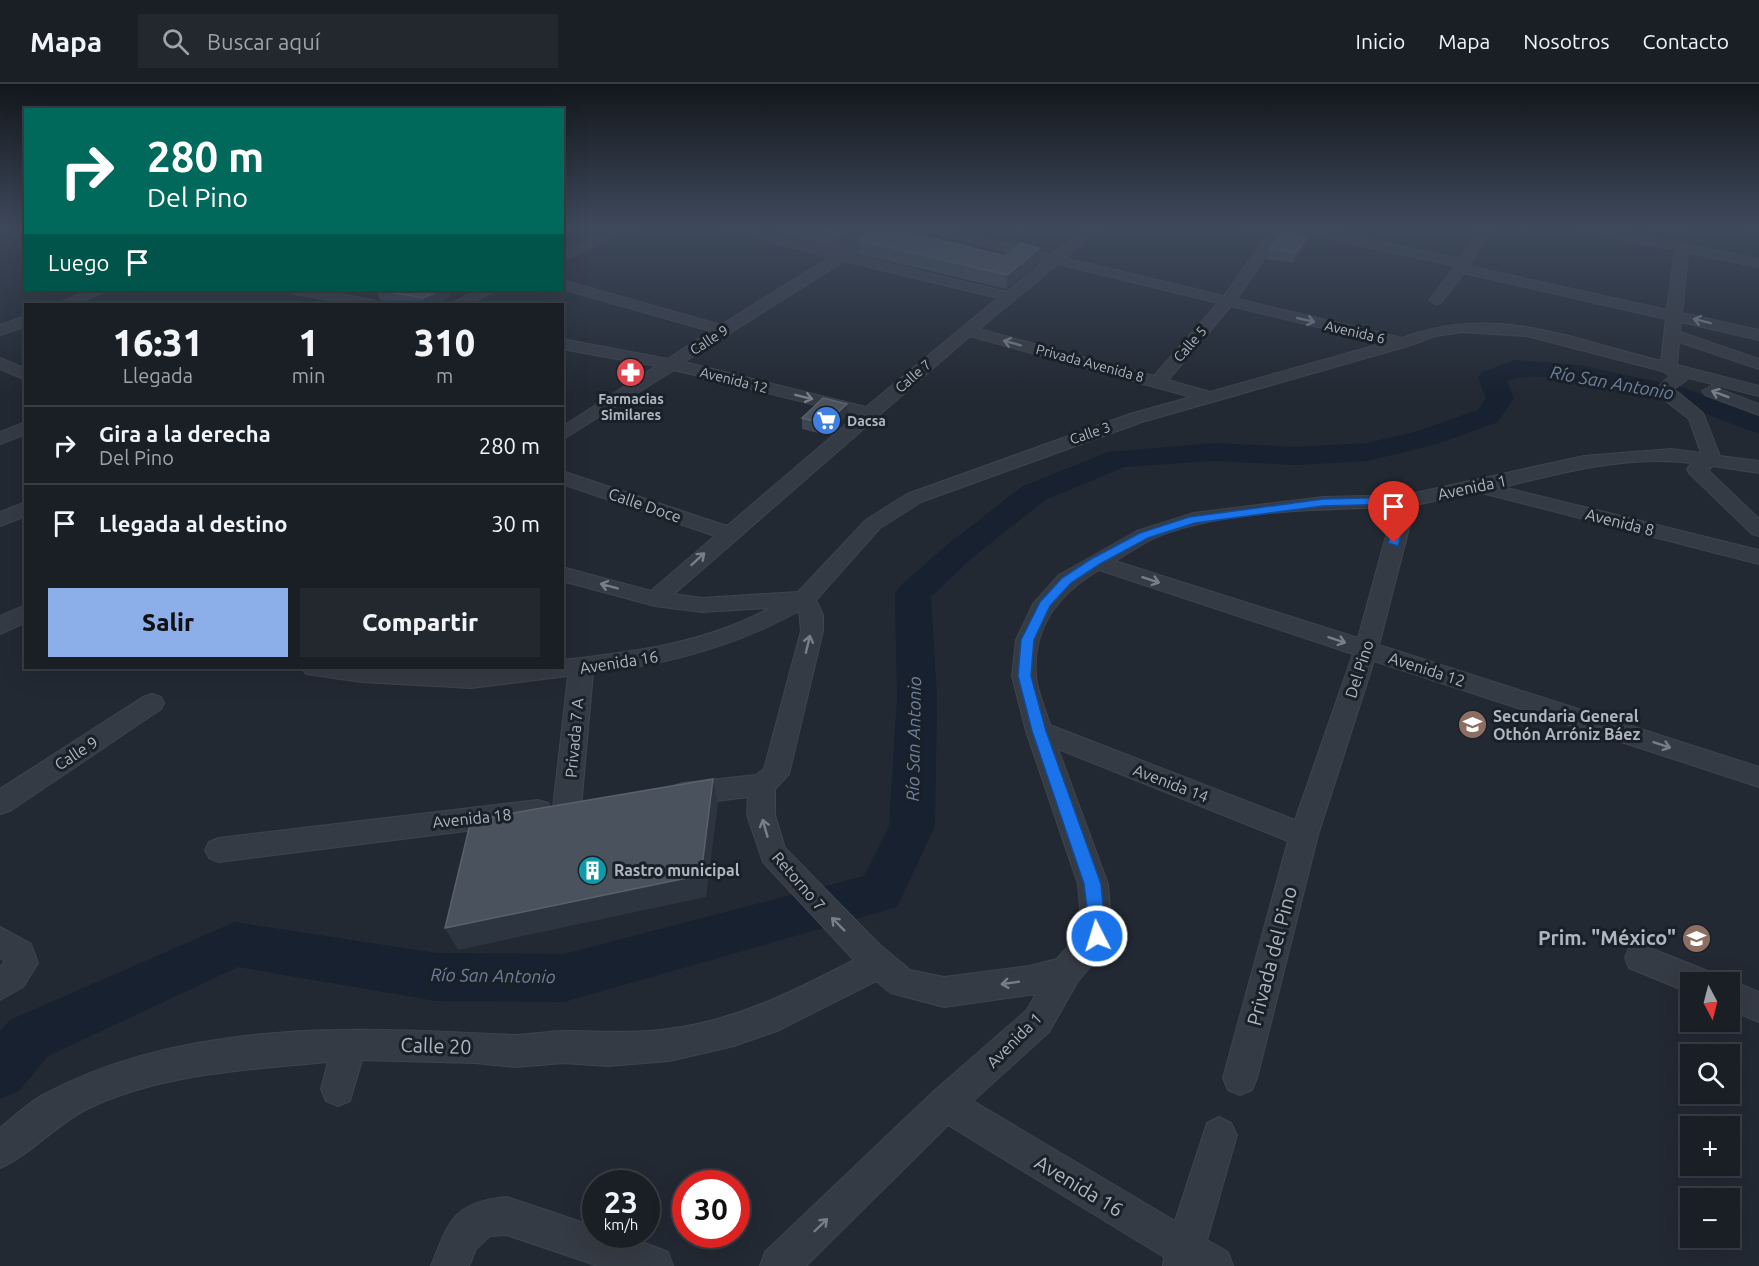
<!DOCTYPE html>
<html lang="es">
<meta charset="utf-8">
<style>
body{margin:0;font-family:Ubuntu,sans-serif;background:#23272e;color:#f1f3f6;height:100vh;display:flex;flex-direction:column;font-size:22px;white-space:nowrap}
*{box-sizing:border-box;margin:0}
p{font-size:20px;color:#9fa2a7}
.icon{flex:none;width:33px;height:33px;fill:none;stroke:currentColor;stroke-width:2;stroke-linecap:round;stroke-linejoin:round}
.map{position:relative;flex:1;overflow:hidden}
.panel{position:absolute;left:24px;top:219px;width:540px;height:366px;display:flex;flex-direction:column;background:#1a1f26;border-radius:0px;box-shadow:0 6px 24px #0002,0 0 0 2px #383d43}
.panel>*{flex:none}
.top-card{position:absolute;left:24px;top:24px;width:540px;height:183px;border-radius:0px;box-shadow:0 6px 24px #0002,0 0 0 2px #383d43;background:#00695c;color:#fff;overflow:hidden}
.needle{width:39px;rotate:173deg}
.fabs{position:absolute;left:1680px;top:888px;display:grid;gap:12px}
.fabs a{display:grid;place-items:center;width:60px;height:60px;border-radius:0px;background:#1a1f26;box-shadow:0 6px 24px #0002,0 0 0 2px #383d43;font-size:30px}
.speed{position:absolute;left:582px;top:1086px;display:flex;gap:12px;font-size:30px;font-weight:700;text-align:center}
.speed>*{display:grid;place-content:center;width:78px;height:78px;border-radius:50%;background:#1a1f26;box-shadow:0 6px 24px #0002,0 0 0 2px #383d43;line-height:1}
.speed small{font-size:15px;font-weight:400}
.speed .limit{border:9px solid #d22;background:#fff;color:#111}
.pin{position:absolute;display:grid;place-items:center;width:51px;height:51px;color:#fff;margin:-62px -26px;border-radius:50% 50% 50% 0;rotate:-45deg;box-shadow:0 0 6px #0007}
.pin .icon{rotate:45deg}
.me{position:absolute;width:66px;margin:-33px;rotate:355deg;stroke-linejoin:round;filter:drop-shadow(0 0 4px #0008)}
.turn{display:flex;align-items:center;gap:21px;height:126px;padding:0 24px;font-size:27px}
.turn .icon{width:78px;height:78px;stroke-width:2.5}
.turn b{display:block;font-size:42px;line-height:51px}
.then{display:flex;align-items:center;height:57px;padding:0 24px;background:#0003;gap:12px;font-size:22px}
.eta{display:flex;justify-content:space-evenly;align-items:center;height:102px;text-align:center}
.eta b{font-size:36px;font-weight:800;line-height:42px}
.primary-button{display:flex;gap:12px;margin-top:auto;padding:12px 24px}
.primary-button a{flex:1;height:69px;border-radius:0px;background:#8cafe9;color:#111;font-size:24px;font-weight:800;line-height:69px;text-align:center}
.primary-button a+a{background:#23272e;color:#f1f3f6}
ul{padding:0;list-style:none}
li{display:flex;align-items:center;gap:18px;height:78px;padding:0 24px;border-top:2px solid #383d43}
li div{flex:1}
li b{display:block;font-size:22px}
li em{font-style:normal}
header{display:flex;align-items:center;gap:36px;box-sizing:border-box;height:84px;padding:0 30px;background:#1a1f26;border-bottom:2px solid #383d43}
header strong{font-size:28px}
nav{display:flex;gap:33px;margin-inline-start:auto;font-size:21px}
.search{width:420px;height:54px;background:#23272e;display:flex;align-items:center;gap:15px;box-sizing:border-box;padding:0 21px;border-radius:0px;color:#9fa2a7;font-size:22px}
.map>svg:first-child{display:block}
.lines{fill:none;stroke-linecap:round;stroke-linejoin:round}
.river{fill:#17212f;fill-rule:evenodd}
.street-casing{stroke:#3e444e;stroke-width:2}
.secondary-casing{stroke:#3e444e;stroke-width:1}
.street{fill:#353b44;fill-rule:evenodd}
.secondary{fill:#434a56;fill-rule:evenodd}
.wall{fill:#3d4551}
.shaded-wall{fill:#2d3540}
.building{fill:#49525d;stroke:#59616d;stroke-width:1.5}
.oneway{stroke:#787f89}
.route{fill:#1a73e8;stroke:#114b97;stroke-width:1.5}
.labels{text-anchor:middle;stroke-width:6;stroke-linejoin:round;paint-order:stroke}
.far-street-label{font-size:14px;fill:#afb6c1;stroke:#1a2028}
.far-poi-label{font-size:14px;font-weight:bold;fill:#afb6c1;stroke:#1a2028}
.street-label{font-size:16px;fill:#afb6c1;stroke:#1a2028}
.poi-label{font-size:16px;font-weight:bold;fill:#afb6c1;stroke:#1a2028;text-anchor:start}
.water-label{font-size:18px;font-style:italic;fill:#6c809c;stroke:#1a2028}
.near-poi-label{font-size:20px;font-weight:bold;fill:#afb6c1;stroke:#1a2028;text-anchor:end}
.near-street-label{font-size:20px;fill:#afb6c1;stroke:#1a2028}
</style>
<header>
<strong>Mapa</strong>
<div class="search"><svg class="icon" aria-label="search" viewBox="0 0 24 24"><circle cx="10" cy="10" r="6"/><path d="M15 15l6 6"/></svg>Buscar aquí</div>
<nav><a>Inicio</a><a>Mapa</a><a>Nosotros</a><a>Contacto</a></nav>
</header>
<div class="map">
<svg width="1759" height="1182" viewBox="0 0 1759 1182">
<rect width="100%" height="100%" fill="#222933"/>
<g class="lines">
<path class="river" d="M1515 276 1580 281 1681 303 1759 330V349C1729 341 1702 326 1673 318 1638 307 1539 283 1507 297L1514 314 1498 338 1434 361 1367 377 1296 381 1213 377 1124 383 1045 416 972 474 931 513 937 614 935 742 897 823 564 918 436 917 238 883 48 972 19 1007 0 1015V947L10 936 235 838 436 869 564 870 864 792 889 742 897 614 895 510 900 502 948 460 1023 402 1108 368 1213 359 1296 363 1367 359 1415 348 1478 326 1486 314 1478 294 1482 288Z"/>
<defs>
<path id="street" d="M0 144H13L0 150Z
M617 144H634L562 177V168Z
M720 144H743L840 167 878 144H893L853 171 1007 208 1044 177 916 144H939L1052 171 1086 144H1100L1065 174 1224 212 1267 151 1247 144H1317L1460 175 1479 144H1492L1469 182 1667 226 1675 166 1582 148 1576 144H1603L1759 175V183L1688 169 1682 229 1759 246V256L1681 238 1680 248 1759 275V285L1679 258 1677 281 1759 302V312L1689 294 1674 305 1703 329 1720 372 1759 377V389L1713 382 1708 386 1759 435V452L1752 450 1689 389 1687 385 1692 379C1629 371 1564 388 1503 403L1759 466V480L1478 408 1415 421 1379 561 1759 683V703L1374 577 1318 751 1257 994 1252 1006 1240 1011 1228 1006 1223 994 1288 757 1058 665 1108 800 1112 851 1108 861 1078 897 1049 948 973 1017 1175 1137 1207 1039 1219 1033 1231 1039 1237 1051 1207 1156 1228 1168 1233 1182H1163L1164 1173 948 1041 806 1182H760L765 1168 933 1008 1027 926 1036 910 944 923 891 909 876 897 777 947 734 962 669 977 608 982 563 979 516 983 476 979 362 976 350 1017 338 1022 326 1017 321 1005 328 978C247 986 162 989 87 1025 55 1041 32 1070 0 1084V1044C14 1033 28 1019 43 1011 184 934 359 943 514 951 531 951 547 947 564 947 599 947 633 950 668 945 738 936 792 908 854 876L763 778 747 731 748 713 683 721 673 718 670 710 673 702 683 699 756 691 764 685 801 547 799 527C734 563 666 581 593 589L581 724 577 732 567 735 557 732 553 724 568 592 471 604 361 598 306 590 302 584 471 586 562 584V576C635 568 705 559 770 524L702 528 655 522 562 497V483L651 507 715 452 562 400V387L727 442 857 331 674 286 562 356V343L656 282 562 265V255L668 275 710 247 562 205V196L721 241 830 173ZM1311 151 1451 181 1454 184 1429 216 1436 220 1441 219 1464 189 1666 235 1661 277C1571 255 1494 219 1402 254L1237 215 1276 157 1285 152ZM844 177 998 214 866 323 684 278ZM1058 180 1218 219 1154 292 979 245ZM1231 222 1384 259 1210 308 1168 296ZM1463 248 1527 252 1662 287 1670 292 1657 304 1662 314 1689 335 1701 369 1671 365 1584 372 1406 411 1323 413 1194 429 1137 447 1059 491 1033 520 1016 556 1012 592 1026 647 1078 800 1082 847 1057 875 1029 882 944 893 910 886 880 861 785 764 775 731V705L789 690 823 547V531L816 516 880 444 921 418 1142 338 1408 262 1435 252ZM970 252 1191 313 1130 330 907 410 866 436 798 508 702 514 674 510ZM1394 423 1358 554 1115 477C1127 470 1138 462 1150 456 1213 426 1325 425 1394 423ZM1099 486 1353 570 1295 736 1050 641C1046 626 1037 608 1036 592 1032 543 1060 509 1099 486Z
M89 206H108L76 220H57Z
M288 206H317L373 216 380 220H351L295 210Z
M479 206H497L468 220H450Z
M26 232V242L0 251V241Z
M0 274 26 285V296L0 285Z
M1711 302 1759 320V331L1705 311 1702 307Z
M26 338V350L0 360V348Z
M26 418V432L0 442V428Z
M26 521V538L0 550V532Z
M152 610 161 613 164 619 161 625 10 727 0 730V705L143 613Z
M538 716 548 719 552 727 548 735 538 738 219 778 209 774 205 766 209 758 219 754Z
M0 843 31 860 38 879 23 903 0 916V883L5 877 0 874Z
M1640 860 1710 888 1715 898H1690V909L1629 884 1625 874 1629 864Z
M1730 896 1759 908V938L1730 926V898H1724Z
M507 1113 596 1143V1150C622 1150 644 1158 668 1168L673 1182H598L507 1151 490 1152 476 1165 469 1182H431C449 1137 453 1118 507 1113Z"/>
<path id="secondary" d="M1745 144H1759V150L1748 148Z"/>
</defs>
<use href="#street" class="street-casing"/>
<use href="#secondary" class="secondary-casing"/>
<use href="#street" class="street"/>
<use href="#secondary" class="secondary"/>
</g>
<path class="wall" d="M562 144H615L587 155 562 147Z
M780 144H874L840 165 780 150Z
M1650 144H1682L1678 150Z
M1307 153 1304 163 1293 179 1267 175 1270 165Z
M858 156 1005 172 1040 164 1039 178 1006 205 858 170Z
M377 206 451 213 435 220H403L380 216Z
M848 331 826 351 802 345V334Z"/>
<path class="shaded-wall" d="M584 144H615L587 155Z
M850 144H874L840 165 839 150Z
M1307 153 1304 163 1293 179 1296 169Z
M1040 164 1039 178 1006 205 1007 191Z
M442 206H449L451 213 435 220H425L423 214Z
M847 320 848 331 826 351 825 340Z
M713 695 718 719 706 813 458 866 445 844Z"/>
<path class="building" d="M813 144H850L839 150Z
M876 144H891L1005 172 1021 159 1040 164 1007 191 858 156Z
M1282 148 1307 153 1296 169 1270 165Z
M377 206H442L423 214Z
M823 314 847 320 825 340 802 334Z
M713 695 701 791 445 844 471 736Z"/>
<defs><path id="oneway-shaft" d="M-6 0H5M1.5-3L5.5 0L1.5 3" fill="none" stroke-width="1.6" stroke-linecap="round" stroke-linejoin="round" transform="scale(1.5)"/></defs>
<g class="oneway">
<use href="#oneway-shaft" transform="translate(1306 236) rotate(13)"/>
<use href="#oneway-shaft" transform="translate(1702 237) rotate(-166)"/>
<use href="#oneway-shaft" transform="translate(1012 259) rotate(-165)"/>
<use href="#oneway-shaft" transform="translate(1720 310) rotate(-159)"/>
<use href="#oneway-shaft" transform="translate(804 313) rotate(14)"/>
<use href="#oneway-shaft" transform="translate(698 475) rotate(-42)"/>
<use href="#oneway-shaft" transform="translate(1151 496) rotate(18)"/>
<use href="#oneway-shaft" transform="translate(609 502) rotate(-165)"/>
<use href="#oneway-shaft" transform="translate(1337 556) rotate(18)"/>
<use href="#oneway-shaft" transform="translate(808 560) rotate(-76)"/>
<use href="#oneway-shaft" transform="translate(1662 661) rotate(18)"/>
<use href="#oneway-shaft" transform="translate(765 744) rotate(-106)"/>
<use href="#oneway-shaft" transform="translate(838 840) rotate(-135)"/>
<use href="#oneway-shaft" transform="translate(1010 899) rotate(172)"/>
<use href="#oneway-shaft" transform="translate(821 1141) rotate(-44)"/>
</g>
<linearGradient id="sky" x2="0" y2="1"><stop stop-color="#13171c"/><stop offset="0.46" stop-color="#3e495b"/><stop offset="1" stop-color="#3e495b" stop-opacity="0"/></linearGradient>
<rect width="1759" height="310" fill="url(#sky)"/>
<path class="route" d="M1406 413 1411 417 1398 462 1388 459 1399 420 1323 422 1195 439 1148 454 1100 480 1071 499 1050 522 1034 556 1031 592 1046 647 1101 800 1106 852 1104 857 1097 859 1091 857 1084 800 1032 647 1018 592 1021 556 1040 518 1062 494 1091 475 1140 449 1189 433 1323 415Z"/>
<defs>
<symbol id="pharmacy-disc" viewBox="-11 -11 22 22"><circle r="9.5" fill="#e0444e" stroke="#1a2028"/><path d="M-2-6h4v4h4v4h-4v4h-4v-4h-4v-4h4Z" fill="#fff"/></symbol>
<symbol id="supermarket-disc" viewBox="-11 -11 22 22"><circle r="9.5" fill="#3f7fe0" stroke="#1a2028"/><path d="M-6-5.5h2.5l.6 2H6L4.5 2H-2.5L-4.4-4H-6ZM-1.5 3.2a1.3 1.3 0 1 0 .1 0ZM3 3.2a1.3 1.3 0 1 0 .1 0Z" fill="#fff"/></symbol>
<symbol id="school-disc" viewBox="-11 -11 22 22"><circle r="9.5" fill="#8d6e63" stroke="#1a2028"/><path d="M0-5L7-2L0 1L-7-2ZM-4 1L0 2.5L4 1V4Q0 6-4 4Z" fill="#fff"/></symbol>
<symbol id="building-disc" viewBox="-11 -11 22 22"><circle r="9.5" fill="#0f9aa8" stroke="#1a2028"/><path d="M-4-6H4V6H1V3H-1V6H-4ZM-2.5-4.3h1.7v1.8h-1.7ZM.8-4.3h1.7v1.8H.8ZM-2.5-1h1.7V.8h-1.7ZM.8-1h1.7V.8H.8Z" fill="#fff"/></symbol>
</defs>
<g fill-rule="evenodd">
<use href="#pharmacy-disc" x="614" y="272" width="33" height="33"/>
<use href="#supermarket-disc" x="810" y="320" width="33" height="33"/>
<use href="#school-disc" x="1456" y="624" width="33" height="33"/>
<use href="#building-disc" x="576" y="770" width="33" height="33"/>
<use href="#school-disc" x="1680" y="838" width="33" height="33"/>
</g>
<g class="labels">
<g class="far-street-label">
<text transform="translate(1355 248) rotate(13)" y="5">Avenida 6</text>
<text transform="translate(709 256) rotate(-33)" y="5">Calle 9</text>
<text transform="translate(1190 260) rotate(-49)" y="5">Calle 5</text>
<text transform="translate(1090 279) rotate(15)" y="5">Privada Avenida 8</text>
<text transform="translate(913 292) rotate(-41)" y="5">Calle 7</text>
<text transform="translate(734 296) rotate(14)" y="5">Avenida 12</text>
<text transform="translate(1090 349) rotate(-19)" y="5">Calle 3</text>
</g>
<g class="far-poi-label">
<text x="631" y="320">Farmacias<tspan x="631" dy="16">Similares</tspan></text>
<text x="847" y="342" text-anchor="start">Dacsa</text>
</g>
<g class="street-label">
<text transform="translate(1472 403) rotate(-12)" y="6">Avenida 1</text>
<text transform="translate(645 421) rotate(19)" y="6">Calle Doce</text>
<text transform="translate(1620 438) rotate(14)" y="6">Avenida 8</text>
<text transform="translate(619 578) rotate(-9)" y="6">Avenida 16</text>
<text transform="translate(1359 585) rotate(-72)" y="6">Del Pino</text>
<text transform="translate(1427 585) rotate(18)" y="6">Avenida 12</text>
<text transform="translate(574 654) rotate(-85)" y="6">Privada 7 A</text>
<text transform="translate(76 669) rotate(-33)" y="6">Calle 9</text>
<text transform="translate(1171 699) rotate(21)" y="6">Avenida 14</text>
<text transform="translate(472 734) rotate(-6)" y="6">Avenida 18</text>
<text transform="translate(799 797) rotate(49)" y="6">Retorno 7</text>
<text transform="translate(1014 956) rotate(-45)" y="6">Avenida 1</text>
</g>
<g class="poi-label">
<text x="1493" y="638">Secundaria General<tspan x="1493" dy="18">Othón Arróniz Báez</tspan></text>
<text x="614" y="792">Rastro municipal</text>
</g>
<g class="water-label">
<text transform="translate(1612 299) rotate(10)" y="6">Río San Antonio</text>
<text transform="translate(914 655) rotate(-89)" y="6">Río San Antonio</text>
<text transform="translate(493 892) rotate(1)" y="6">Río San Antonio</text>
</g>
<g class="near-poi-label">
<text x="1676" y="861">Prim. "México"</text>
</g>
<g class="near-street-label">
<text transform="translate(1272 872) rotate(-75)" y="7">Privada del Pino</text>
<text transform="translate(436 962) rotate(2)" y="7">Calle 20</text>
<text transform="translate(1079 1102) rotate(31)" y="7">Avenida 16</text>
</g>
</g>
</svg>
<div class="fabs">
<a><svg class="needle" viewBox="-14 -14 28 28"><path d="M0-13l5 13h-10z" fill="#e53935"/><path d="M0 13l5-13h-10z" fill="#9fa2a7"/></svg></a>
<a><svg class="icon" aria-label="search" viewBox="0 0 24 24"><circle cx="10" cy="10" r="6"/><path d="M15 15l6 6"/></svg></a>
<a>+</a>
<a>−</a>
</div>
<div class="speed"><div>23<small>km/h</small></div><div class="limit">30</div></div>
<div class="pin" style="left:1394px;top:459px;background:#d93025"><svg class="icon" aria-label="arrive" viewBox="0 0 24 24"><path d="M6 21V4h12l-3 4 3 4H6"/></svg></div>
<svg class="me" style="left:1097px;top:852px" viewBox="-20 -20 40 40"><circle r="17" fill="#1a73e8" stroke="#fff" stroke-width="3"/><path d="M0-11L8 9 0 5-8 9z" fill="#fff"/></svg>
<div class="top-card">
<div class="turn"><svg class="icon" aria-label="right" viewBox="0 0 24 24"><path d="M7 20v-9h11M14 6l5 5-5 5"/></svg><div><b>280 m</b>Del Pino</div></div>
<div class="then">Luego<svg class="icon" aria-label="arrive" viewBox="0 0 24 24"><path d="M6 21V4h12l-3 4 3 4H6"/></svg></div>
</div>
<section class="panel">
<div class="eta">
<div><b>16:31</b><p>Llegada</p></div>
<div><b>1</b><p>min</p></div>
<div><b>310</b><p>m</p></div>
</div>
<ul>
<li><svg class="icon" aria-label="right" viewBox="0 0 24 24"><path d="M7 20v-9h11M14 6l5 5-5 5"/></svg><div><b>Gira a la derecha</b><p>Del Pino</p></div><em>280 m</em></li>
<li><svg class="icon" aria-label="arrive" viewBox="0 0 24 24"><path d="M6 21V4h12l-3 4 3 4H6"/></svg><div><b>Llegada al destino</b></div><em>30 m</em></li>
</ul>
<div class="primary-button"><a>Salir</a><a>Compartir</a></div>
</section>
</div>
